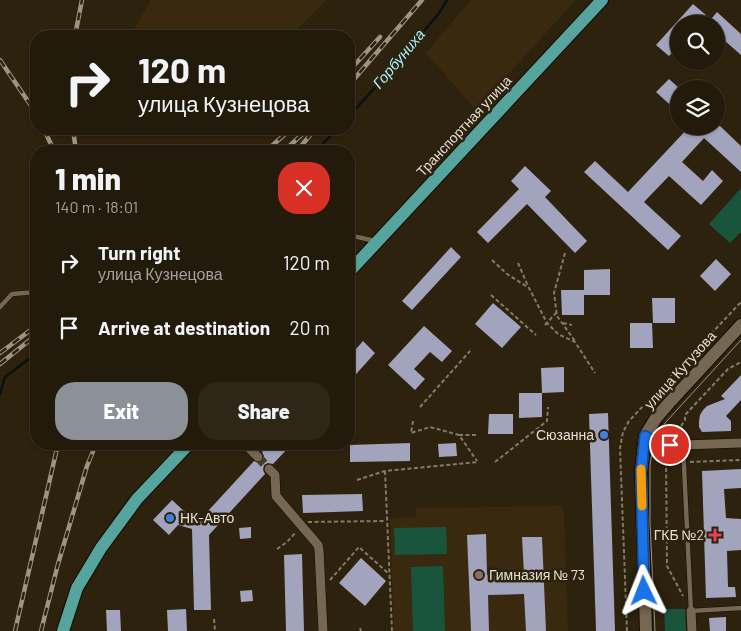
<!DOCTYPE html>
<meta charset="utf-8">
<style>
body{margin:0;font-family:Barlow,sans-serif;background:#2e2718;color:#f1f3f6;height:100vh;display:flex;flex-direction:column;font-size:19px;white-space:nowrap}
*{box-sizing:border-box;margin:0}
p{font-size:16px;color:#a2a19c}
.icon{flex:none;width:28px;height:28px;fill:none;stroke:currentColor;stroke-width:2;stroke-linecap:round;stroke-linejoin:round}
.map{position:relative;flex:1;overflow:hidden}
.details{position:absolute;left:30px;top:145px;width:325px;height:305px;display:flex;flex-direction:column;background:#221a0a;border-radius:20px;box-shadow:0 1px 4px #0004,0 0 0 1px #3f382b}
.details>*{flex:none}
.guide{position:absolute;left:30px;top:30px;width:325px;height:105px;border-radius:20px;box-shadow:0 1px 4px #0004,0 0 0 1px #3f382b;background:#221a0a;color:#f1f3f6;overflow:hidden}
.buttons{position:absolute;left:670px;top:15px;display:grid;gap:10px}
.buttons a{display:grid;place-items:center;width:55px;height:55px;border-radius:50%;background:#221a0a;box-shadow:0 1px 4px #0004,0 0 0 1px #3f382b;font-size:25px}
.pin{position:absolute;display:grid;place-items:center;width:42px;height:42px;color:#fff;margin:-21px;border:2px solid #fff;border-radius:50%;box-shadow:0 1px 5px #0007}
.me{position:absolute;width:55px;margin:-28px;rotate:358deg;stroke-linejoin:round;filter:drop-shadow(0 0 4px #0008)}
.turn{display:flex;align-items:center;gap:18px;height:105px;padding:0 25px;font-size:22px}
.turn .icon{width:65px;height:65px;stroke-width:2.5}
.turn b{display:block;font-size:35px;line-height:42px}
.round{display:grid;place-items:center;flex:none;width:52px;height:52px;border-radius:20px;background:#2e2718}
.head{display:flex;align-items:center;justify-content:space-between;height:85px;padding:0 25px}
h1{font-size:30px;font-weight:800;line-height:38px}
.button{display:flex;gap:10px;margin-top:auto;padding:10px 25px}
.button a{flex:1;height:58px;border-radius:20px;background:#8c9099;color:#fff;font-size:20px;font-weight:800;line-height:58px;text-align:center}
.button a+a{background:#2e2718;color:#f1f3f6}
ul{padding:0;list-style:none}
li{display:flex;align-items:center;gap:15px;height:65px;padding:0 25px}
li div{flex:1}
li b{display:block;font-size:19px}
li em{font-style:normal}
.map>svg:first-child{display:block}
.built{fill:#392a0f}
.green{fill:#19553d}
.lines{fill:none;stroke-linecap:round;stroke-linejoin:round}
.stream{stroke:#061214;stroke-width:2.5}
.building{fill:#a2a3bc}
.minor-tunnel{stroke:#493e2b;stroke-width:9;stroke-dasharray:9 4.5;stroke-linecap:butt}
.service-casing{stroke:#150b00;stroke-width:5.5}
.minor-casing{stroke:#150b00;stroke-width:10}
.secondary-casing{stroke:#150b00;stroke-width:14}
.primary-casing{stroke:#150b00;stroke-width:14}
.path{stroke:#837a6a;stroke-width:2;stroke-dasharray:4 2.5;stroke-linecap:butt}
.service{stroke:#756752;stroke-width:4.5}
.minor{stroke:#756752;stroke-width:9}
.secondary{stroke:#756752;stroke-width:12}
.primary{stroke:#55a49e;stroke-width:12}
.tram{stroke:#9d9485;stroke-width:1}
.rail-casing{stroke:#9d9485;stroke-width:4.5}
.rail{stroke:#2d220e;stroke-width:2.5;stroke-dasharray:8;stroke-linecap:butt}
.route-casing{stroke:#114b97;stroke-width:12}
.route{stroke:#1a73e8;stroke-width:9}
.slow{stroke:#f59e0b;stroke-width:9}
.shop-dot{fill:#3f7fe0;stroke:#2d220e;stroke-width:2}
.health-dot{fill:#e0444e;stroke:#2d220e;stroke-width:2}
.education-dot{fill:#8d6e63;stroke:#2d220e;stroke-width:2}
.labels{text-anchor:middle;stroke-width:5;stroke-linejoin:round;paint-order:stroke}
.street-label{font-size:14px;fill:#e5ded2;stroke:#2d220e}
.poi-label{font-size:14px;fill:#e5ded2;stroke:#2d220e;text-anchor:end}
.water-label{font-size:15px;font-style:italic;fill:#a8efff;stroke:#2d220e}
</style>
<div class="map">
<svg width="741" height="631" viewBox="0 0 741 631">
<rect width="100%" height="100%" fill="#2d220e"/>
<path class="built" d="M151 0H326L290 36H130Z
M471 0H576L476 110 426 53Z
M561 506 564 513 568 631H394L390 518 416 517V508Z"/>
<path class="green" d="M741 188V232L730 243 709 224Z
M446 527 447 554 395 555 394 528Z
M443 566 445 631H413L411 567Z
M664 609H685L686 631H665Z"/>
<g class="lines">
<path class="stream" d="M349 116 394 67 439 13 447 0
M316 151 337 129
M0 394 5 377 33 356"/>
</g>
<path class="building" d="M693 4 706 15 698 24H679V45L669 56 656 45Z
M717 12 741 34V55L716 33V24H707Z
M669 79 679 88V113L656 92Z
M690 126H720L741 146V172L704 138 682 162 703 181 712 170 723 181 701 205 669 176 644 202 681 236 668 250 584 172 595 161 628 192Z
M525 166 551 191 545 197 587 241 575 253 527 204 488 243 477 232 519 189 511 181Z
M451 247 461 257 412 310 402 301Z
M716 259 731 274 715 291 700 276Z
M610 269V295H584V270Z
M561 290H584V315H562Z
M652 298H675V323H653Z
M493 303 521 327 502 348 475 324Z
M630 323H652L653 348H630Z
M424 326 452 351 442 362 430 352 414 369 425 379 415 390 388 365Z
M363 341 375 353 349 382V357Z
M564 367V392L542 393 541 368Z
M741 375V400L726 416 731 421V431L702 432 699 427V421L700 415 703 410 707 406 725 399 721 396Z
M519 393H542V417L519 418Z
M608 413 615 631H596L589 414Z
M489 414H513V434H488Z
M410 443V461L350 462V445Z
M456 443 457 456 439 457 438 444Z
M270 444H292L273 464 268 463 264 465 263 470 265 474 209 535 211 610H194L192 529 178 525 169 535 153 520 172 500 197 523 254 461 259 463 263 461 264 456 262 452Z
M741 469V488L724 489 726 518 741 519V550L727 551 728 587H735L736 597 706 598 702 471Z
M362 494 363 511 303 513 302 495Z
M251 527V538L240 539 239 528Z
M486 534 487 575 524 574 522 537H542L546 631H526L524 594 488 595 489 631H471L467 535Z
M302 554 304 631H286L284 555Z
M361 558 386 581 365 606 339 583Z
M252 590 253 601 241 602 240 591Z
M186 609 187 631H168L167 610Z
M106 610H120L121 631H107Z
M726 617V631H710L709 618Z"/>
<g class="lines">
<path class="minor-tunnel" d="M258 457 269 469"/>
<defs>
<path id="service" d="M349 235 375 241
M0 307 12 294 36 292
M683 445 691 611 741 608"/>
<path id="minor" d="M645 436 655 443 659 445H683L741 443
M245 444 258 457
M269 469 275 475 276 496 318 545 319 550 323 631
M691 611 692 631"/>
<path id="secondary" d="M646 631 641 472 645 436 656 418 669 403 741 325"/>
<path id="primary" d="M349 272 602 0
M63 631 77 588 101 548 137 499 189 444"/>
</defs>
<use href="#service" class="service-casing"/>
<use href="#minor" class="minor-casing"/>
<use href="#secondary" class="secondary-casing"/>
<use href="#primary" class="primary-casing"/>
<path class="path" d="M565 253 554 293 557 316 575 341
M492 260 507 274 529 288 547 323 558 334 575 342 595 373
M518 263 528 286
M491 295 536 335
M563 323 572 325
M545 325 557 312
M420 407 470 351
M413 421 411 433 430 427 459 435 477 461
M459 435H478
M674 437 685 420V415L728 369 741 362
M678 460 666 455 667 566 683 596
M495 462 547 421 548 407
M690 462 741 460
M385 471 392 631
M357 480 385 471 478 462
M308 522 386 521
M277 549 287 542 296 532
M330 580 359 547 389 574
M214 619 215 631
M360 628 361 631
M627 631 620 448 623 432 629 421 741 302"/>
<use href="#service" class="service"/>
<use href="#minor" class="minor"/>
<use href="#secondary" class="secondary"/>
<use href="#primary" class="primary"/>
<path class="tram" d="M655 631 650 523V465L652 452 655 443 665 423 741 340"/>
<defs>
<path id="rail" d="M75 36 80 10 82 0
M0 60 36 113
M349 71 380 37
M349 85 422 0
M44 129 54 151
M73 129 76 151
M266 151 291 129
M284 151 308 129
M297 151 315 129
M0 353 36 326
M0 364 36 335
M15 631 58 444
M41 631 58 564 87 466 96 444"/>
</defs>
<use href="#rail" class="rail-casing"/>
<use href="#rail" class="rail"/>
</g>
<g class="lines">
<defs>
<path id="route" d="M644 591 641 472 645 436C655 443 657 445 670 445"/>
</defs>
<use href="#route" class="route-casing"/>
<use href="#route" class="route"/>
<path class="slow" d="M641 469 642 506"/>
</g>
<g class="shop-dot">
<circle cx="604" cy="435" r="5"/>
<circle cx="170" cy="518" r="5"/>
</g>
<path class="health-dot" d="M712.5 527.5h5v5h5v5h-5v5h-5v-5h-5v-5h5z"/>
<circle class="education-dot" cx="479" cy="575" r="5"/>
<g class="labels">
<g class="street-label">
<text transform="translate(464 126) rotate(-47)" y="5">Транспортная улица</text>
<text transform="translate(680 370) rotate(-48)" y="5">улица Кутузова</text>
</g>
<g class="poi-label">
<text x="594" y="440">Сюзанна</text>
<text x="180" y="523" text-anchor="start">НК-Авто</text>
<text x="704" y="540">ГКБ №2</text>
<text x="489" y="580" text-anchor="start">Гимназия № 73</text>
</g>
<g class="water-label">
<text transform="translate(399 59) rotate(-50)" y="5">Горбуниха</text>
</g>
</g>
</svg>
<div class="buttons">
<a><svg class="icon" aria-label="search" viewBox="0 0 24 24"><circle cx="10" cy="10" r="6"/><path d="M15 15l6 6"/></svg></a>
<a><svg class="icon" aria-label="layers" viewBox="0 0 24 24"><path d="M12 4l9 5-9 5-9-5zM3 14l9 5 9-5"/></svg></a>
</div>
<div class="pin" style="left:670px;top:445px;background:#d93025"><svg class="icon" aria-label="arrive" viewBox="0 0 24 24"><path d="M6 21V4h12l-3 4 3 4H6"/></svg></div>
<svg class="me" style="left:644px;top:591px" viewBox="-20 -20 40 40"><path d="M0-17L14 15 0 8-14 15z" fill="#1a73e8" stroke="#fff" stroke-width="4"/></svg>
<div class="guide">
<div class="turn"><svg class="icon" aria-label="right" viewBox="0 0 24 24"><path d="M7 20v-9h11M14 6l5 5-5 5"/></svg><div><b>120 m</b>улица Кузнецова</div></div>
</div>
<section class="details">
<div class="head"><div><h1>1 min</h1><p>140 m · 18:01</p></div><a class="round" style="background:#d93025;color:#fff"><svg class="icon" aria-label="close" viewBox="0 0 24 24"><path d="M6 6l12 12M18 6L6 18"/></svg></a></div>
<ul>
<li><svg class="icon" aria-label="right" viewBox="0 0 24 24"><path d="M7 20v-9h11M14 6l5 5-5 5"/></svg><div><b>Turn right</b><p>улица Кузнецова</p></div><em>120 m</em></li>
<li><svg class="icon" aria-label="arrive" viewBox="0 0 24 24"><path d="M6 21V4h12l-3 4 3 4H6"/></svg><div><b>Arrive at destination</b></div><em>20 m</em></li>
</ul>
<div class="button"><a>Exit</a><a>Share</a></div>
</section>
</div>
